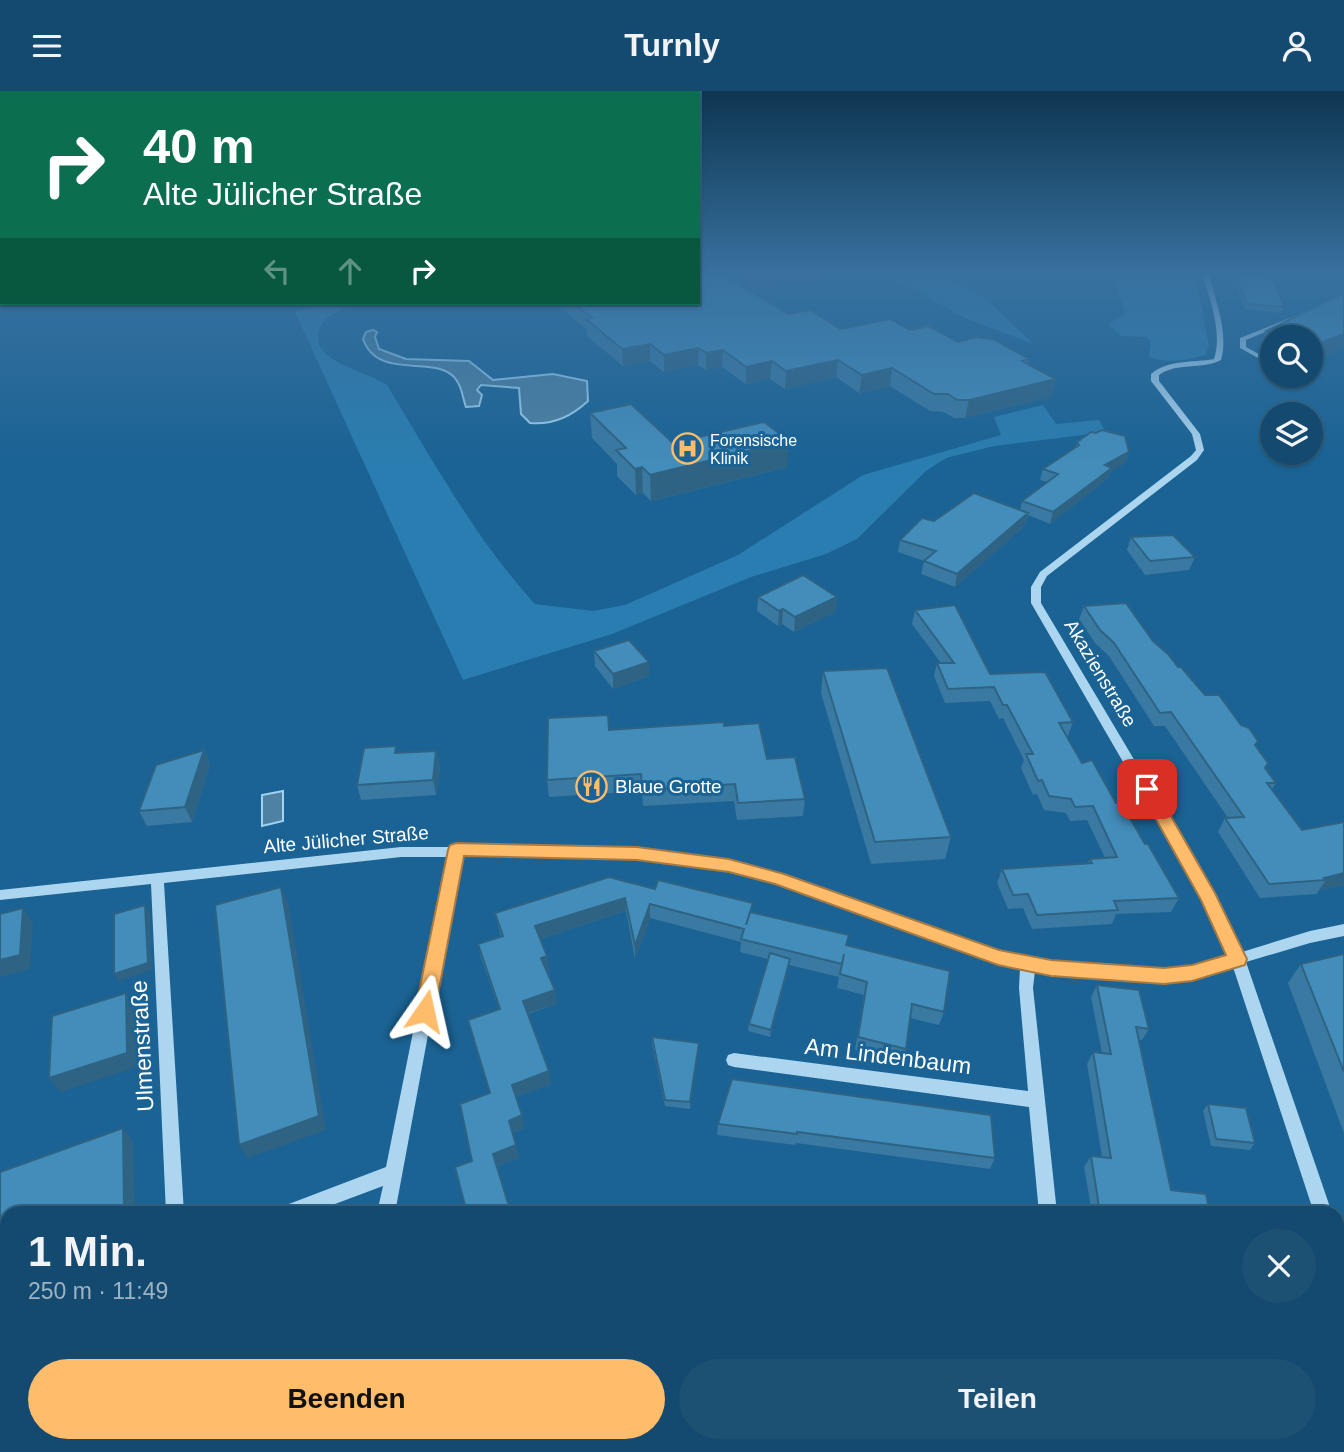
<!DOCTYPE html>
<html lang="de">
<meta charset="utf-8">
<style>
body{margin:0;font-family:Arial,sans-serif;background:#1d5174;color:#f1f3f6;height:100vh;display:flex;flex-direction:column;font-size:26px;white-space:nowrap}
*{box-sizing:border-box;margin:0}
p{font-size:23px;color:#9db3c3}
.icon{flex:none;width:38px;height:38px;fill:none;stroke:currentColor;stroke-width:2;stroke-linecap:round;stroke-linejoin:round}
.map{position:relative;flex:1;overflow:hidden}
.sheet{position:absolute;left:0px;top:1115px;width:1344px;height:247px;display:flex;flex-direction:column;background:#144a6f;border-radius:21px 21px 0 0;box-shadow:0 2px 5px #0004,0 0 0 2px #336282}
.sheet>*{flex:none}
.top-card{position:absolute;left:0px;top:0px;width:700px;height:214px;box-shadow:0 2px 5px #0004,0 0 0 2px #336282;background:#0b6e4f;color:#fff;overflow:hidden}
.buttons{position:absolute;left:1260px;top:234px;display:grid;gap:14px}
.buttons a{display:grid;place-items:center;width:63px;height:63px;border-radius:50%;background:#144a6f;box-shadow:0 2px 5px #0004,0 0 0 2px #336282;font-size:35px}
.pin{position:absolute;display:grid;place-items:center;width:60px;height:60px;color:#fff;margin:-30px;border-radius:14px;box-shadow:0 4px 10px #0006}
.me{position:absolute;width:77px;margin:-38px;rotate:11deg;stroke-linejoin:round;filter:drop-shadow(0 0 5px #0008)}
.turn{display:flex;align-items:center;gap:24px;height:147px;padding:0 28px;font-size:32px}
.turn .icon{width:91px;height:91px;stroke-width:2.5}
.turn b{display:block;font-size:49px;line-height:60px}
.lanes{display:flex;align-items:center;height:66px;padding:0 28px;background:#0003;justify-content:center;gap:35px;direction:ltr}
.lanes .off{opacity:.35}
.round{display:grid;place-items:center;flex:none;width:74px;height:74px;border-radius:37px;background:#1d5174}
.head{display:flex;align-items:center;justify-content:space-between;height:119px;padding:0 28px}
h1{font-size:42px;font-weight:800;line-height:52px}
.primary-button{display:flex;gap:14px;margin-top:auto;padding:14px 28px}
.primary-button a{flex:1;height:80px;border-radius:42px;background:#ffbc6a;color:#111;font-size:28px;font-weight:800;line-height:80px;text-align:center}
.primary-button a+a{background:#1d5174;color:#f1f3f6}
header{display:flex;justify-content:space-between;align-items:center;height:91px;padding:0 28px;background:#144a6f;font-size:32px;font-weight:800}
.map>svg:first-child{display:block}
.green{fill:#2a7db0}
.water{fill:#4e81a2;stroke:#9fd3f2;stroke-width:2}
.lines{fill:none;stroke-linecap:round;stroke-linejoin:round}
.minor{fill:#acd5f0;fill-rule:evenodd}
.major{fill:#f4faff;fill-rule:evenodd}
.wall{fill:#3a79a1}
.shaded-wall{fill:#2f6383}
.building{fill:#438dbb;stroke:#2f6383;stroke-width:2}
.route{fill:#ffbc6a;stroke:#a67a45;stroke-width:2}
.labels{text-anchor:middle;stroke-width:6;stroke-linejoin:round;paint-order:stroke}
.far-poi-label{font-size:16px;fill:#fff;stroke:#1a6394;text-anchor:start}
.street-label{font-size:19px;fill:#fff;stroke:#1a6394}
.poi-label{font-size:19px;fill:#fff;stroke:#1a6394;text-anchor:start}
.near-street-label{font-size:23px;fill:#fff;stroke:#1a6394}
</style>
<header><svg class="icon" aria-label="menu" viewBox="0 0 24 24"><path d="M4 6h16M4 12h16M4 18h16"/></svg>Turnly<svg class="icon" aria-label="person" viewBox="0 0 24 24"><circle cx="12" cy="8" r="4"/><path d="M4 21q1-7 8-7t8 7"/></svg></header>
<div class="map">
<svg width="1344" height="1361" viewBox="0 0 1344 1361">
<rect width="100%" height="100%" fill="#1a6394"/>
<path class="green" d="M880 181H938L982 205 1034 253 967 228Z
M1116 181H1195L1209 256 1205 264C1188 269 1166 273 1149 266L1151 250 1147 246 1121 245 1108 233 1125 224 1116 191Z
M329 212H365C348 216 322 222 318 243 313 271 370 281 387 294 432 368 476 449 535 513L593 520 625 514 738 464 863 384 1001 344 994 326 1043 314 1056 333 1099 329 1106 341 994 355 946 367 926 380 857 448 826 463 751 486 612 543 463 589 295 221Z"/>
<path class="water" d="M373 239 377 241 375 246 379 258 406 268 469 270 493 289 553 283 587 290 588 310C572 325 552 334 530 332L521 323 519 297 481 294 477 299 482 304 479 315 466 316C463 308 462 297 457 290 440 261 378 292 363 248L366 241Z
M283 700V730L262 735V704Z"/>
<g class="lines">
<path class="minor" d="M1202 181H1208C1215 208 1229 241 1221 269 1202 279 1177 271 1159 284V290L1200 343 1204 359 1197 369 1047 485 1041 496V512L1214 803 1242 861 1310 840 1344 833V845L1310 852 1246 871 1332 1122H1314L1233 876 1192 888 1164 891 1051 883 1035 880 1033 897 1057 1122H1039L1029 1016 734 976 728 974 726 969 728 964 734 962 1028 1000 1019 897 1020 877 998 873 775 792 729 779 662 769 587 765 461 766 395 1122H377L383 1095 311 1122H278L281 1116 386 1076 448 766H401L164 792 184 1122H166L151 793 0 809V799L401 756H451L456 754 461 756 587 755 662 759 729 769 783 784 998 861 1051 871 1164 879 1192 876 1229 865 1203 809 1031 512V496L1040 481 1191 365 1196 359 1192 343 1151 290V283C1168 268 1193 272 1214 268 1223 241 1209 207 1202 181Z
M1295 225 1297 226V228L1246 249V256L1264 266V268H1260L1240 257V247Z
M1337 1154 1344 1158V1193L1337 1190Z
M7 1218V1238L0 1240V1220Z
M331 1354H351L350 1361H330Z
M1061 1354H1081L1082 1361H1062Z"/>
<path class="major" d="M2 204V210L0 211V205Z"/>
</g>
<path class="wall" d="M698 181H832L831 187 751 201 788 223 841 238 910 239 1029 268 1028 273 1056 288 1051 306 965 327H954L944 321 930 320 890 295 859 302 836 286 785 298 770 288 746 293 722 276 706 279 698 274 664 281 650 270 623 275 587 245V239L555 212H698Z
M1231 181H1269L1285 216 1282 222 1245 218Z
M1344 202V257L1311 270V247H1272V261L1259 256 1266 240Z
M590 322 673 352 787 376 651 410 643 402 636 404 617 385V373L592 347Z
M1077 351 1129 361 1125 372 1111 380 1108 387 1050 433 1028 424 1025 435 955 496 921 483 924 470 898 461 900 449 934 430 1020 419 1022 410 1047 391 1040 389 1043 378 1076 356Z
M1131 446 1195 466 1189 479 1145 484 1127 459Z
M758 506H837L835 521 794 541 782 533 778 535 757 520Z
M1084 515 1153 550 1205 604 1255 655 1265 677 1276 692 1272 698 1302 739 1344 731V794L1319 799 1317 803 1260 807 1218 741 1225 727H1228L1165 635H1154L1109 565 1095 552 1079 528Z
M915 519 990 583 1073 631 1068 645H1067L1082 672 1116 712 1145 753 1179 807 1171 821 1116 823 1112 833 1032 838 1023 817 1008 818 997 792 1002 778 1088 772 1090 768 1105 767 1087 729 1070 730 1066 722 1044 719 1037 703 1033 704 1021 677 1024 669 1003 627 999 628 990 610 945 612 934 585 937 572H941L912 533Z
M594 560 649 571V585L613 598 595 575Z
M823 580 951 746 945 768 871 773 821 602Z
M724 635 767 668 805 708 803 725 737 729 734 710 643 715 642 700 549 706 547 689 609 639Z
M204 659 210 674 192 731 147 735 139 720Z
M436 660 440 675 436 704 361 709 357 694 398 662Z
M609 786 752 822 847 854 944 921 939 934 910 927 906 958 902 971 855 959 864 904 837 897 839 886 789 874 770 946 748 940 749 933 768 868 740 861 741 851 650 827 635 868 626 820 540 848 549 879 547 880 557 913 528 923 551 993 516 1006 524 1037 512 1042 519 1067 497 1075 472 1070 490 1002 468 929 499 918 481 867 478 853 501 846 495 822Z
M1344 863V1042L1288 892 1301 873Z
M1097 894 1149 938 1142 949H1138L1171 1099 1210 1122H1092L1084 1076 1091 1065 1102 1066 1087 973 1093 961 1102 962 1091 906Z
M652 946 699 952 690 1018 665 1015 652 953Z
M732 988 995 1067 990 1078 796 1052 795 1054 717 1044 718 1033Z
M1208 1013 1255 1052 1250 1059 1211 1055 1203 1020Z
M1125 1354H1192L1193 1359 1208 1361H1126Z"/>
<path class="shaded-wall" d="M777 181H832L831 187 731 204 732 189Z
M1344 243V257L1311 270 1312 255Z
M650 253V270L623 275 622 258Z
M699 257 698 274 664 281V264Z
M723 259 722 276 706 279V262Z
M838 269 836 286 785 298 786 280Z
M772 270 770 288 746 293V276Z
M892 277 890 295 859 302 862 284Z
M1056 288 1051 306 965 327 969 309Z
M789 350 787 376 651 410 650 384Z
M1129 361 1125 372 1111 380 1108 387 1050 433 1053 421 1105 374Z
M642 376 643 402 636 404 635 378Z
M1028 422 1025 435 955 496 957 483Z
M837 506 835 521 794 541 795 526Z
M783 518 782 533 778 535 779 520Z
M649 571V585L613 598V583Z
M204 659 210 674 192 731 185 716Z
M436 660 440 675 436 704 433 689Z
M1344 782V794L1319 799 1326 789 1324 787Z
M281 796 288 811 326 1039 248 1067 239 1054Z
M625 807 626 820 537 849 535 835Z
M650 813V827L635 868V854Z
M145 814 150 821 152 879 119 890 114 883Z
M23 817 33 831 30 878 0 886V869Z
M547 865 549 879 543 881 541 867Z
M790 868 789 875 770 946 771 939Z
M555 899 557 913 526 923 523 910Z
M126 902 136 917 137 976 61 1001 49 987Z
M699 952V959L690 1018V1011Z
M549 980 551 993 514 1007 512 994Z
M522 1024 524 1037 512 1042 509 1030Z
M123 1037 133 1050 135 1122H110Z
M516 1054 519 1067 497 1075 493 1063Z
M7 1173V1185L0 1180V1175Z
M164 1354H176V1361H164Z
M486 1354H495L488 1357 489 1361H487Z"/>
<path class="building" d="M698 181H777L732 189 788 223 810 219 841 238 890 228 910 239 929 235 958 251 976 246 993 248 1029 268 1022 270 1056 288 969 309H957L948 303H934L892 277 862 284 838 269 786 280 772 270 746 276 723 259 706 262 699 257 664 264 650 253 622 258 586 228 592 227 573 212H698Z
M1235 181H1269L1285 216 1247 213Z
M1344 202V243L1312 255 1311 247H1287L1266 240Z
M631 313 673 352 764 331 789 350 650 384 642 376 635 378 616 359 626 357 590 322Z
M1102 339 1125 345 1129 361 1105 374 1112 377 1053 421 1022 410 1058 383 1043 378 1079 354 1077 351 1091 341 1096 342Z
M974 402 1028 422 957 483 924 470 936 460 900 449 922 427 934 430Z
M1173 444 1195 466 1150 470 1131 446Z
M803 484 837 506 795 526 783 518 779 520 758 506Z
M1126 512 1153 550 1168 563 1178 576H1181L1205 604H1219L1241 634 1249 637 1258 650 1255 654 1268 672 1265 677 1276 692H1267L1302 739 1344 731V782L1324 787 1326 789 1269 793 1225 727 1244 726 1171 621 1160 622 1114 552 1100 539 1084 515Z
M955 514 990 583 1045 581 1073 631 1059 632 1082 672 1092 669 1116 712H1121L1145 753H1148L1179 807 1114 810 1118 819 1037 824 1028 803 1013 804 1002 778 1092 772 1090 768 1117 766 1093 715 1075 716 1071 708 1049 705 1042 689 1038 690 1026 663H1033L1007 614H1003L994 596 948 598 937 572H954L915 519Z
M629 549 649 571 613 583 594 560Z
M887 577 951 746 875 751 823 580Z
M608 624 609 639 724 631V635L759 632 767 668 795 666 805 708 738 712 735 693 642 699 641 683 547 689 548 627Z
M396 655 395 662 436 660 433 689 357 694 364 657Z
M204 659 185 716 139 720 156 674Z
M609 786 655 798 658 789 753 812 746 834 750 821 849 844 846 854 950 880 944 921 912 913 906 958 858 946 867 891 840 883 844 863 842 873 741 848 744 838 650 813 635 854 625 807 535 835 547 865 541 867 555 899 523 910 549 980 512 994 522 1024 509 1030 516 1054 493 1063 511 1122H467L455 1076 472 1070 460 1013 490 1002 468 929 500 918 478 853 503 845 495 822Z
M281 796 319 1025 239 1054 215 814Z
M145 814 148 872 114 883V823Z
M23 817 20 864 0 869V823Z
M770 862 790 868 771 939 749 933Z
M1344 863V981L1301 873Z
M1097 894 1139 899 1149 938 1136 936 1171 1099 1206 1103 1210 1122H1100L1091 1065 1111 1067 1093 961 1111 963Z
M126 902 127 962 49 987 52 925Z
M652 946 699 952 690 1011 665 1009Z
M732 988 991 1024 995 1067 797 1041V1043L718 1033Z
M1208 1013 1246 1017 1255 1052 1216 1048Z
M123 1037 124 1117 110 1122H7V1173L0 1175V1081Z
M1337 1299 1342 1318 1337 1317Z
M49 1354H164V1361H49Z
M425 1354H486L487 1361H427Z
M760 1354H1044L1045 1361H760Z
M1135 1354H1192L1193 1359 1208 1361H1136Z"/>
<linearGradient id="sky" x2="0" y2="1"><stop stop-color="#0e3651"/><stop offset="0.49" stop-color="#38719f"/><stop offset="1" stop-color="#38719f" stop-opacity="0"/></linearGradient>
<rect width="1344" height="372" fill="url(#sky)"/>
<path class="route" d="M1147 693 1153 694 1215 802 1247 868 1245 874 1192 890 1164 893 1051 885 998 874 775 793 729 781 637 769 464 765 435 920 432 927 425 929 418 927 415 920 448 759 450 754 456 752 637 756 729 768 784 783 999 859 1051 869 1164 877 1192 874 1226 864 1201 809 1139 698Z"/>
<defs>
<symbol id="hospital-ring" viewBox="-11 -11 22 22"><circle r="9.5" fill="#1a6394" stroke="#ffbc6a" stroke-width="1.5"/><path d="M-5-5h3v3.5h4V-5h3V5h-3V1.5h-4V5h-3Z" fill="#ffbc6a"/></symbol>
<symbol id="restaurant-ring" viewBox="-11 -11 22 22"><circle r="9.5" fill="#1a6394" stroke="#ffbc6a" stroke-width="1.5"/><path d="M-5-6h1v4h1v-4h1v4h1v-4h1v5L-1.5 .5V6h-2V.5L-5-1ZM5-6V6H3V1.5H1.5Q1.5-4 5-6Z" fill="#ffbc6a"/></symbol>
</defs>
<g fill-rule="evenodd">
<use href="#hospital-ring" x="670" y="340" width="35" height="35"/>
<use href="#restaurant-ring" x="574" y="678" width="35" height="35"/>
</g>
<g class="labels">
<g class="far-poi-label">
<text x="710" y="355">Forensische<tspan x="710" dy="18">Klinik</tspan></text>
</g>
<g class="street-label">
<text transform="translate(1101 582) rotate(59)" y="7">Akazienstraße</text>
<text transform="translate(346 748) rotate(-5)" y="7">Alte Jülicher Straße</text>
</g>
<g class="poi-label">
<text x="615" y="702">Blaue Grotte</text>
</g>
<g class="near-street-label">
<text transform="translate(142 955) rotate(-93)" y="8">Ulmenstraße</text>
<text transform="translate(888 965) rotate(7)" y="8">Am Lindenbaum</text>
</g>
</g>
</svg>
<div class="buttons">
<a><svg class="icon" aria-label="search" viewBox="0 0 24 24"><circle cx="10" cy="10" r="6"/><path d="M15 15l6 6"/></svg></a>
<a><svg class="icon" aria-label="layers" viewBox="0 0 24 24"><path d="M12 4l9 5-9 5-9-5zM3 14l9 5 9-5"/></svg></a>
</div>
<div class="pin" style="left:1147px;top:698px;background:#d93025"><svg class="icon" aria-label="arrive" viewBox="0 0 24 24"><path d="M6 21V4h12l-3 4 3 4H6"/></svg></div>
<svg class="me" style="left:425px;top:920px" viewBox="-20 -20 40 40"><path d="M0-17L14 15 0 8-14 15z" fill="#ffbc6a" stroke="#fff" stroke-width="4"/></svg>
<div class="top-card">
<div class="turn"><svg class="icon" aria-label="right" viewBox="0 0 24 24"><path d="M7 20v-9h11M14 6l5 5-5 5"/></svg><div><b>40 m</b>Alte Jülicher Straße</div></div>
<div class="lanes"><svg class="icon off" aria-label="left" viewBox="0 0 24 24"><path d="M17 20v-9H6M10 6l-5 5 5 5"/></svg><svg class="icon off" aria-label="ahead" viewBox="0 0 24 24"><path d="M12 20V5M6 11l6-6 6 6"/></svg><svg class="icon" aria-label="right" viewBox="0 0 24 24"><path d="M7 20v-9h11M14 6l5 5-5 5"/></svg></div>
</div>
<section class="sheet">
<div class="head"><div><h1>1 Min.</h1><p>250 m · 11:49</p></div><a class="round"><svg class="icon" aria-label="close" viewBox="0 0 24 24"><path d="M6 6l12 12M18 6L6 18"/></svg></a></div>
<div class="primary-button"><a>Beenden</a><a>Teilen</a></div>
</section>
</div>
